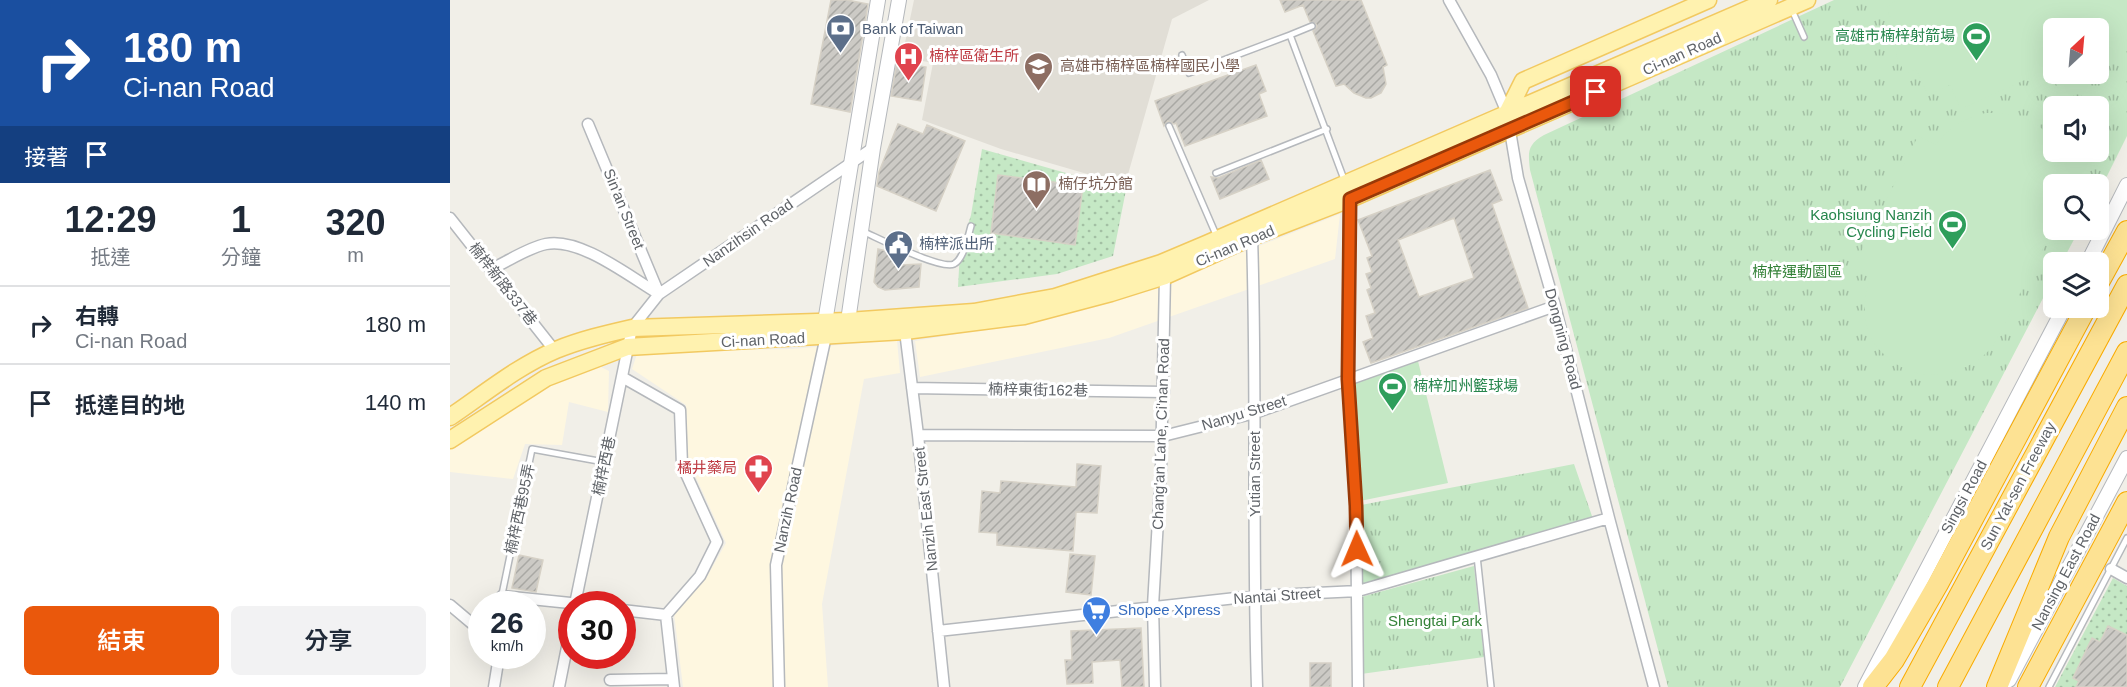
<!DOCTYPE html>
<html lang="zh-TW">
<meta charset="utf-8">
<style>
body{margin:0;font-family:Helvetica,"Noto Sans TC",sans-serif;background:#f2f2f3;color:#1f2937;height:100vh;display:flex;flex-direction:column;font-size:22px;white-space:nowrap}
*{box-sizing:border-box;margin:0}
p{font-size:20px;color:#747a83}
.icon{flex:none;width:33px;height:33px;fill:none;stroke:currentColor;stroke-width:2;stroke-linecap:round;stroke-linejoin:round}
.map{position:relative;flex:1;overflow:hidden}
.panel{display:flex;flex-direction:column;background:#fff;width:450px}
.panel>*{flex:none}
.banner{background:#1a4fa0;color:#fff;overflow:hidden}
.needle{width:39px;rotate:26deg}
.buttons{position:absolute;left:1593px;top:18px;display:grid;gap:12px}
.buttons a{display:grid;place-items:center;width:66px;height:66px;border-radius:9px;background:#fff;box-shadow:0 6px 24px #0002;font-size:30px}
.speed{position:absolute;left:18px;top:591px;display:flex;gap:12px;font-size:30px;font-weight:700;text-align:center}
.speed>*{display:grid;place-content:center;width:78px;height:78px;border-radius:50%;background:#fff;box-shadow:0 6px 24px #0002;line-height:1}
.speed small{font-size:15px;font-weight:400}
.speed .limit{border:9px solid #d22;background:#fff;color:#111}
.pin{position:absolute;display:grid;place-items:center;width:51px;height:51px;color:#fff;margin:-26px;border-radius:12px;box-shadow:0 3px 9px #0006}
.me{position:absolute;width:66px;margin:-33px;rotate:359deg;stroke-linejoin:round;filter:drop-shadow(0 0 4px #0008)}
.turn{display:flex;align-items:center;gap:21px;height:126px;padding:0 24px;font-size:27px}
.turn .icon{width:78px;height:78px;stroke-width:2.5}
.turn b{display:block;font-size:42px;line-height:51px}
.then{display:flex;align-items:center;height:57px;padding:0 24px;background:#0003;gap:12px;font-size:22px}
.eta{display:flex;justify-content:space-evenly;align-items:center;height:102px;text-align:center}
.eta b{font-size:36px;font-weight:600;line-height:42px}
.action{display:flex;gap:12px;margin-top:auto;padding:12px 24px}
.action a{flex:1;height:69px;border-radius:9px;background:#ea580c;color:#fff;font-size:24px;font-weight:600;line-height:69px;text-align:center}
.action a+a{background:#f2f2f3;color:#1f2937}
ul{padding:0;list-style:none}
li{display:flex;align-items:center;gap:18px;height:78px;padding:0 24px;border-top:2px solid #e0e1e3}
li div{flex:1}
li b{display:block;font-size:22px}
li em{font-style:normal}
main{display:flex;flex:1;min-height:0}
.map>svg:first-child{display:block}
.commercial{fill:#fef7e0}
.education{fill:#e1ded6}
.grass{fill:url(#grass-dots)}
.park{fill:url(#park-tufts);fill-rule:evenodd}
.pitch{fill:#c5e8c5}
.building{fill:url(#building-hatch);stroke:#d6d1c6;stroke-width:1.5;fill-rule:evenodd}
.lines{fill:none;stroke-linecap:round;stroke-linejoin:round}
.service-casing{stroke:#b5b8bc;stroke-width:8}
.minor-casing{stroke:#b5b8bc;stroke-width:13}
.tertiary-casing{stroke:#b5b8bc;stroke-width:16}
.primary-casing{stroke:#f2c960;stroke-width:19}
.motorway-casing{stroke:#f9ab00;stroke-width:22}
.service{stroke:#fff;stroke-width:5}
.minor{stroke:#fff;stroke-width:10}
.tertiary{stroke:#fff;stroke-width:14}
.primary{stroke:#fff2af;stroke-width:16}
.motorway{stroke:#fde293;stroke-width:20}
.route-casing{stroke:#983908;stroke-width:15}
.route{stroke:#ea580c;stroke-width:10}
.labels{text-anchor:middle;stroke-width:6;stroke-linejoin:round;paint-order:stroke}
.service-label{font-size:15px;fill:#4e5e75;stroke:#fff;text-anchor:start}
.leisure-label{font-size:15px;fill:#27864d;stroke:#fff;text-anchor:end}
.street-label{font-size:15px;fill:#5f6368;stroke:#fff}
.health-label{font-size:15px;fill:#be3a42;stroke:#fff;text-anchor:start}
.education-label{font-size:15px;fill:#785e54;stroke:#fff;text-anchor:start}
.park-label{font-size:15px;fill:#348238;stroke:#fff}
.shop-label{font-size:15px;fill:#366cbe;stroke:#fff;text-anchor:start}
</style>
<main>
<section class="panel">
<div class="banner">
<div class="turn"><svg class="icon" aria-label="right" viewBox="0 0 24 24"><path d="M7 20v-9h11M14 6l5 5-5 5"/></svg><div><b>180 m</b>Ci-nan Road</div></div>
<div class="then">接著<svg class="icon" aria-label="arrive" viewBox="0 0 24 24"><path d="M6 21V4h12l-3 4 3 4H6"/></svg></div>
</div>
<div class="eta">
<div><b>12:29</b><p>抵達</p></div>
<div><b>1</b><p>分鐘</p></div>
<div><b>320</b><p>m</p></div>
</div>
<ul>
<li><svg class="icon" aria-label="right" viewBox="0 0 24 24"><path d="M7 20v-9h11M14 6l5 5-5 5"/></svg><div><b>右轉</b><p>Ci-nan Road</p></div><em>180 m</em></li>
<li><svg class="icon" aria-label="arrive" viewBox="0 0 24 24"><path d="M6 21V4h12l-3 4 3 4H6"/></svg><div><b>抵達目的地</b></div><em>140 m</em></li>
</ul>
<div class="action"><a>結束</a><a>分享</a></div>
</section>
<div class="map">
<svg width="1677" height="687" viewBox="0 0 1677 687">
<defs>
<pattern id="grass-dots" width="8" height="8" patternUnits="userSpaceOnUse" patternTransform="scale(1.5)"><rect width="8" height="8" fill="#c5e8c5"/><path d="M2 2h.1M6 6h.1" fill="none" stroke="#a3c0a4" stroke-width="1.8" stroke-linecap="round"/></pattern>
<pattern id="park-tufts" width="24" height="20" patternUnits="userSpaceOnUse" patternTransform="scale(1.5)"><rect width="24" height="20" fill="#c5e8c5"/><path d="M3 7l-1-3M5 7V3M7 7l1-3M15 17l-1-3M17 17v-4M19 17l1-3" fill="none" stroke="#a3c0a4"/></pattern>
<pattern id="building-hatch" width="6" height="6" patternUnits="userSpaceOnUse" patternTransform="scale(1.5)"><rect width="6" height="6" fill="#cccac5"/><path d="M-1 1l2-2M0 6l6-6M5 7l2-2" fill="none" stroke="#a9a8a4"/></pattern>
</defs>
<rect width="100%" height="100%" fill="#f1efe8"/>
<path class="commercial" d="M890 214 885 259 659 338 470 377 465 341 578 322 690 293Z
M447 340 450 373 414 379 372 604 378 687H233L224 613 256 578 276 543 238 460 236 405 182 369 188 351 342 349Z
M149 366 159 371 158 412 119 402 112 445 75 444 63 479 0 472V449L94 387Z"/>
<path class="education" d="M464 0H759L722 19 675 185 551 149 472 120 483 63 452 57Z"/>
<path class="grass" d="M532 149 676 190 663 256 607 274 508 287 510 251 521 215Z
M1663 578 1677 586V687H1605Z"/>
<path class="park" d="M1384 0H1677V136L1649 192 1648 184H1604V230H1629L1612 262H1604L1603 279 1390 687H1218L1080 170C1078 152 1077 145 1094 135ZM1604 28H1648V74H1604ZM1604 106H1648V152H1604Z
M1124 464 1143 519 908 591 906 506Z
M1024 566 1034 657 911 674V597Z"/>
<path class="pitch" d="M1446 0H1677V40L1649 53 1648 28H1604V74H1633L1635 78 1609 90 1599 69 1511 109 1500 85 1478 95 1466 69 1455 74 1444 50 1453 45 1436 8Z
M1535 113C1565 113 1583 116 1603 140L1604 152H1611L1616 162 1619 184H1604L1603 229 1543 346C1517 376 1473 386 1441 360 1433 354 1424 345 1420 336 1412 317 1414 296 1420 277L1403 268 1468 136 1486 145C1500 127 1513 119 1535 113Z
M967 357 998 483 910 501 902 382Z"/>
<path class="building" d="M381 0H397L418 4 400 112 361 104Z
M830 0H911L937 65 933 67 936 84 931 93 921 98H916L904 93 894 84 886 86 863 31 867 27 866 24 860 22 853 5 835 12Z
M447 62 476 67 471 101 441 96Z
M806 65 816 91 809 94 817 116 735 146 726 123 724 124 718 121 714 126 705 101Z
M448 124 473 134 477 125 515 141 486 211 427 186 429 172Z
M811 160 819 179 770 199 761 177 768 178Z
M1040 170 1052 200 1042 204 1078 308 921 363 913 342 923 338 916 316 925 313 917 290 921 288 916 274 922 272 917 258 922 256 908 220ZM1004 218 1024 278 969 297 948 240Z
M548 175 633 186 625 245 541 233Z
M428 249 450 254V265L471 264 469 287 435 290 428 287 424 282Z
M627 464 651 466 647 513 626 512 623 551 547 545V533L529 532 532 491 550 493 551 481 626 487Z
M620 554 645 556 641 595 616 592Z
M69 555 93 560 86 592 62 588Z
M1658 626 1677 635V687H1626L1629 681 1623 678 1642 638 1650 642Z
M691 628 694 687H672L670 660 642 662 643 683 617 684 615 660H622L621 631Z
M860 663H881V687H860Z"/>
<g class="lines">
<defs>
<path id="service" d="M1342 10 1354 37
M840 35 862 26
M732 55 739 73 840 35 895 182
M719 126 767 237
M766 173 877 129
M412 231C428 238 490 270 504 264 514 259 518 236 521 226
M1027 556 1041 687
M50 604 82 449 154 462
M1599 687 1677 538"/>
<path id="minor" d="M999 0 1041 75 1057 113 1068 178 1105 306 1159 518 1204 687
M138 124 209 294
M899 196 898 379 906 506 908 687
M0 218 105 351
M801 232 802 237C807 387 802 537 807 687
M41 269C59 261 77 248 96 244 130 237 180 277 209 294
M455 331 468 435 494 687
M172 377 230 410 232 465 267 542 250 576 216 615 224 687
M462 388 714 392
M468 435 713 436 805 413 1105 306
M1661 569 1677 578
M52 596 130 604
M125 604 182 328 209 294 423 148
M0 605 32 632
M172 610 216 615
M488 631 804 596 908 591 1159 518
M160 680 223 679
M44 687 49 656
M109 687 122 622
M329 687 326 565 376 336
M705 687 703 606 711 468 715 276 714 271"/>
<path id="tertiary" d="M1638 262 1677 185
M390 327 398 321 423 148 449 0
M376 331 375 322 428 0
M1559 680 1677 458
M1415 687 1614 308"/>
<path id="primary" d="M1057 113 1073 81 1258 0
M0 417C34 394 68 366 106 350 130 340 156 334 182 328L398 321 524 312 605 297 711 263 756 244 1319 0
M0 440 96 378 177 347 455 331 574 316 661 293 715 276 802 237 900 199 1357 0"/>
<path id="motorway" d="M1648 284 1677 231
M1423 687 1444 660 1488 584 1636 308
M1460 687 1677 285
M1498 687 1677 352
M1547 687 1609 537 1677 407
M1578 687 1677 502"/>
</defs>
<use href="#service" class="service-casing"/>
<use href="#minor" class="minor-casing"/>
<use href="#tertiary" class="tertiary-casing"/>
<use href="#primary" class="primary-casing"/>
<use href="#motorway" class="motorway-casing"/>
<use href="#service" class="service"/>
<use href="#minor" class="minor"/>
<use href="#tertiary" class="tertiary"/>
<use href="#primary" class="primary"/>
<use href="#motorway" class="motorway"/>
</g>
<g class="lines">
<defs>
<path id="route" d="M907 549 906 506 898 379 900 199 1146 92"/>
</defs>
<use href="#route" class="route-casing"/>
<use href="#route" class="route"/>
</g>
<defs>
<symbol id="bank-pin" viewBox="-11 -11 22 30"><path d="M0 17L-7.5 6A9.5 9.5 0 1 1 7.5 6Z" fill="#5c6f8a" stroke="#fff"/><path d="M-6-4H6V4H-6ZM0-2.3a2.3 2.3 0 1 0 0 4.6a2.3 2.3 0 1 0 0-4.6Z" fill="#fff"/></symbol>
<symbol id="stadium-pin" viewBox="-11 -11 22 30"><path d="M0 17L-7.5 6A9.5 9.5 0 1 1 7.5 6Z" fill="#2e9e5b" stroke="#fff"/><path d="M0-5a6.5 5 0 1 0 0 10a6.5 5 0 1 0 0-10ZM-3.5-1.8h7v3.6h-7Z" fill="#fff"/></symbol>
<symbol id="hospital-pin" viewBox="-11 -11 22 30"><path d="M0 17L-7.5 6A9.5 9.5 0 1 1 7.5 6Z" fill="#e0444e" stroke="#fff"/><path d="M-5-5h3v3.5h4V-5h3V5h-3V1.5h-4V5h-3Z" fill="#fff"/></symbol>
<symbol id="school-pin" viewBox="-11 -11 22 30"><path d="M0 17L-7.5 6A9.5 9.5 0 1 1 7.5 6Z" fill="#8d6e63" stroke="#fff"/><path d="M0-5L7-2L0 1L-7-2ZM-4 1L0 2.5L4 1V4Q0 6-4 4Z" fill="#fff"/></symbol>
<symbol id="library-pin" viewBox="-11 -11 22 30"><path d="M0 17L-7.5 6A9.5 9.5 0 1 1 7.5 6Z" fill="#8d6e63" stroke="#fff"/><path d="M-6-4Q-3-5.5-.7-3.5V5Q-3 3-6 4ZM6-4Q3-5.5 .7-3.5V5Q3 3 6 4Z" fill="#fff"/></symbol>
<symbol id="civic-pin" viewBox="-11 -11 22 30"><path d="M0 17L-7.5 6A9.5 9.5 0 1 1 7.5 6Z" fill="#5c6f8a" stroke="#fff"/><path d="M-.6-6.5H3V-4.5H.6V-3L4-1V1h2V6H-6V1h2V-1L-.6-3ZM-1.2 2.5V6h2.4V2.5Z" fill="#fff"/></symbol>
<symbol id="pharmacy-pin" viewBox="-11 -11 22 30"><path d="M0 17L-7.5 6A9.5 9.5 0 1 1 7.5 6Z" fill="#e0444e" stroke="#fff"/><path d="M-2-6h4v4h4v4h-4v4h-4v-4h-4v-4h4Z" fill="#fff"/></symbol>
<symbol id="supermarket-pin" viewBox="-11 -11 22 30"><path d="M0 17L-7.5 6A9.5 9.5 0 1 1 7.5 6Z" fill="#3f7fe0" stroke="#fff"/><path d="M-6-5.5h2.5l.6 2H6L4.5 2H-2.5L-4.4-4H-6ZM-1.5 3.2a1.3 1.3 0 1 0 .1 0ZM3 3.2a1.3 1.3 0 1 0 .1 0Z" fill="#fff"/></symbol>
</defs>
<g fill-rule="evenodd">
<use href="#bank-pin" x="374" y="12" width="33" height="45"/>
<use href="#stadium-pin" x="1510" y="20" width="33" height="45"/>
<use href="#hospital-pin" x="442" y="40" width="33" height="45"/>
<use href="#school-pin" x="572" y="50" width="33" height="45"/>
<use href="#library-pin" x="570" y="168" width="33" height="45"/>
<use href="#stadium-pin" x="1486" y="208" width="33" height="45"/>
<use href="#civic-pin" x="432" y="228" width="33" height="45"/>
<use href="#stadium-pin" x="926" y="370" width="33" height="45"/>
<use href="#pharmacy-pin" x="292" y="452" width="33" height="45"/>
<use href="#supermarket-pin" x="630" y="594" width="33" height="45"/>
</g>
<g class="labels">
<g class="service-label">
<text x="412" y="34">Bank of Taiwan</text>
<text x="469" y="249">楠梓派出所</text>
</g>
<g class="leisure-label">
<text x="1505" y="41">高雄市楠梓射箭場</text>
<text x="1482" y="220">Kaohsiung Nanzih<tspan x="1482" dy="17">Cycling Field</tspan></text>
<text x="963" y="391" text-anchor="start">楠梓加州籃球場</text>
</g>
<g class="street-label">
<text transform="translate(1232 54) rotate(-24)" y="5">Ci-nan Road</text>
<text transform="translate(174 209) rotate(68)" y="5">Sin'an Street</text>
<text transform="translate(298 233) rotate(-35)" y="5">Nanzihsin Road</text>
<text transform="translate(785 246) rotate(-23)" y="5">Ci-nan Road</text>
<text transform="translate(53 284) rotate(52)" y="5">楠梓新路337巷</text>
<text transform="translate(1113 339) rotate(75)" y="5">Dongning Road</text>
<text transform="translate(313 340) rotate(-3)" y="5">Ci-nan Road</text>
<text transform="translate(588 390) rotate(1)" y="5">楠梓東街162巷</text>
<text transform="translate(794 413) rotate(-17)" y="5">Nanyu Street</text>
<text transform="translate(711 434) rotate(-88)" y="5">Chang'an Lane, Ci'nan Road</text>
<text transform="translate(154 466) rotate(-78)" y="5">楠梓西巷</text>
<text transform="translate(805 474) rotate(-90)" y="5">Yutian Street</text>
<text transform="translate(1568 486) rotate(-62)" y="5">Sun Yat-sen Freeway</text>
<text transform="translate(1514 497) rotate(-62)" y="5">Singsi Road</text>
<text transform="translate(70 509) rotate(-78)" y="5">楠梓西巷95弄</text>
<text transform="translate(476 509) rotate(-96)" y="5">Nanzih East Street</text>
<text transform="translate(338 510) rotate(-78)" y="5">Nanzih Road</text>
<text transform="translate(1616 572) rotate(-62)" y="5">Nansing East Road</text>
<text transform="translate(827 596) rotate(-4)" y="5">Nantai Street</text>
</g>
<g class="health-label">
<text x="479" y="61">楠梓區衛生所</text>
<text x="287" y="473" text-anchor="end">橘井藥局</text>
</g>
<g class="education-label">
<text x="610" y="71">高雄市楠梓區楠梓國民小學</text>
<text x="608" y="189">楠仔坑分館</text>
</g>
<g class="park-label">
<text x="1347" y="277">楠梓運動園區</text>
<text x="985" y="626">Shengtai Park</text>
</g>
<g class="shop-label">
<text x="668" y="615">Shopee Xpress</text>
</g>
</g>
</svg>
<div class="buttons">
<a><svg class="needle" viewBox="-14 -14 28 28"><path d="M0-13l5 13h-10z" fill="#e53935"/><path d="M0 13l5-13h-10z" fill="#747a83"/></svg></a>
<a><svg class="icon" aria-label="sound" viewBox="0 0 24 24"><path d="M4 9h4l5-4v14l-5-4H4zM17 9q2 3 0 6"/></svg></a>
<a><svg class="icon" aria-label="search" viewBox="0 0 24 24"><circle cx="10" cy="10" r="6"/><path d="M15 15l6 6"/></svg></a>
<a><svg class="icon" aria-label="layers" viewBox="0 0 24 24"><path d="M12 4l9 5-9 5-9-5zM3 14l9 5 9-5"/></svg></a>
</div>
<div class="speed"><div>26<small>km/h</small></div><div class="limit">30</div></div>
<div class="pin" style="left:1146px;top:92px;background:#d93025"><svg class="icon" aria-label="arrive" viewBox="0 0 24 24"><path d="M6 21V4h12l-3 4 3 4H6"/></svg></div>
<svg class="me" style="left:907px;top:549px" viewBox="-20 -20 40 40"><path d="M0-17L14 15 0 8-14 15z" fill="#ea580c" stroke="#fff" stroke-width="4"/></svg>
</div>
</main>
